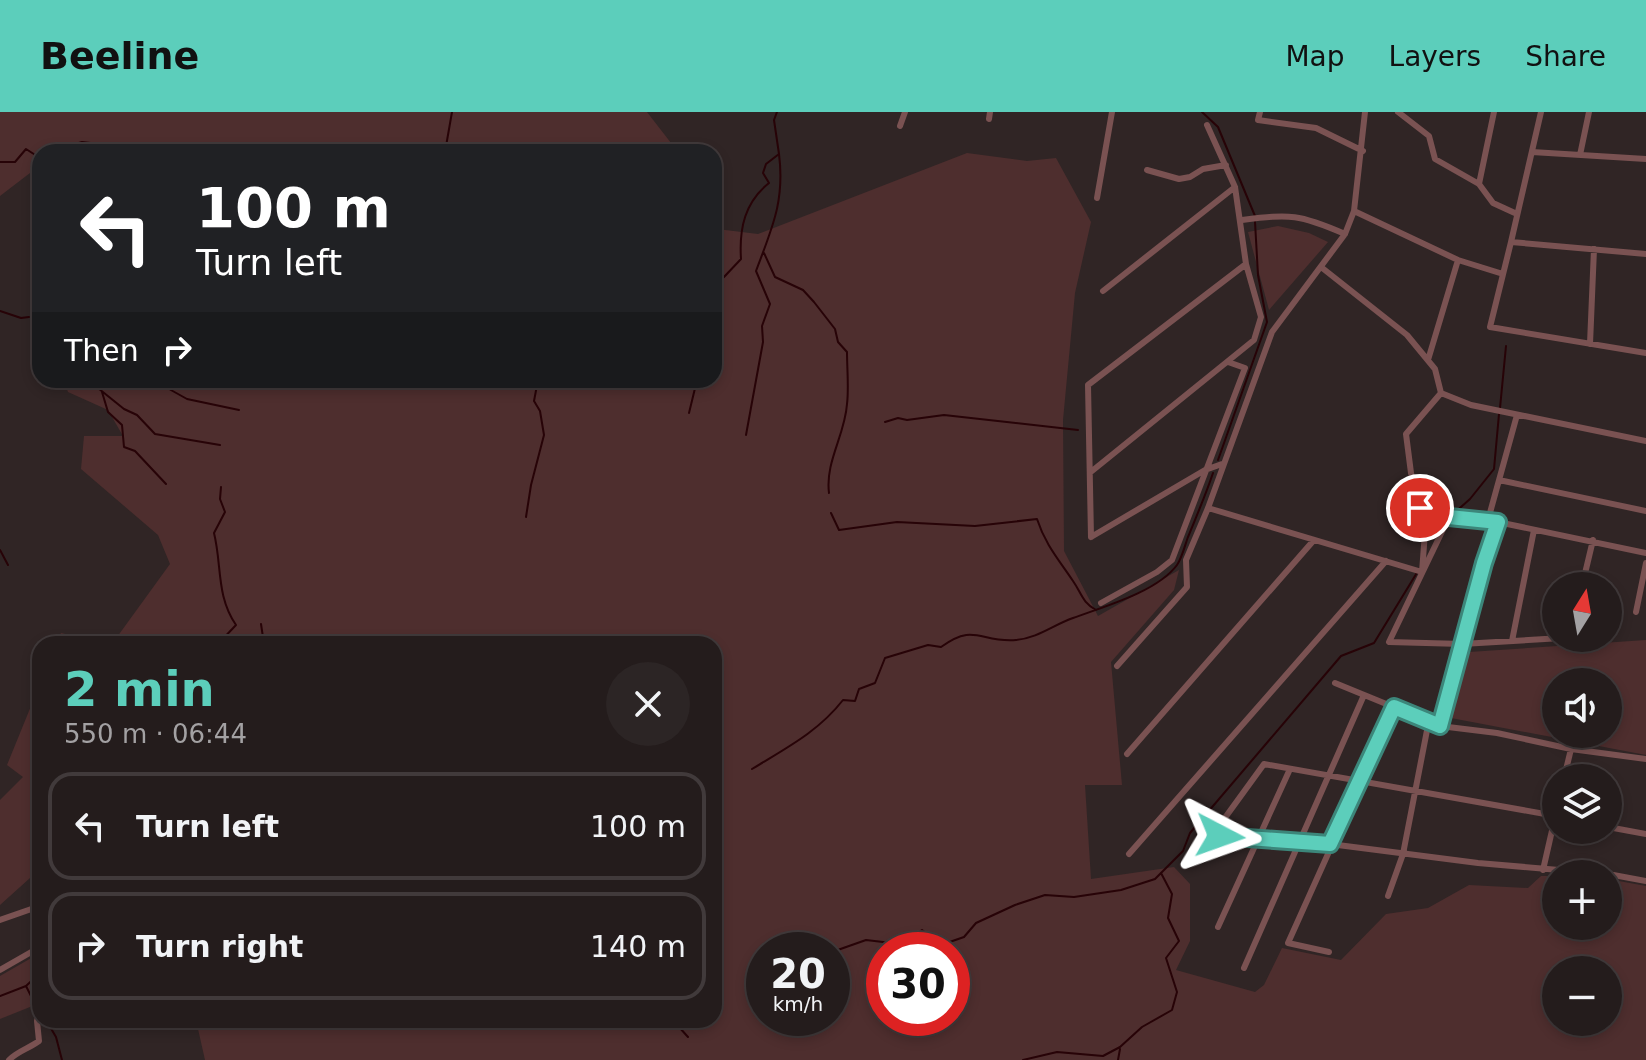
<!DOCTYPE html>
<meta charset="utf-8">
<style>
body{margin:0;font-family:"DejaVu Sans",sans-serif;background:#2c2525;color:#f1f3f6;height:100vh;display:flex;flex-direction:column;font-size:30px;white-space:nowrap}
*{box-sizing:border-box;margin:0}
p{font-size:26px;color:#a3a1a3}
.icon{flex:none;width:44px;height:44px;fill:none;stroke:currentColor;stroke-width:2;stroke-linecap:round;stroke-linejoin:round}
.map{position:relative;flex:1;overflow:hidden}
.drawer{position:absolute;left:32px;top:524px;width:690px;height:392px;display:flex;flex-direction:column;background:#241c1c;border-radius:24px;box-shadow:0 4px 12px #0003,0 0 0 2px #413a3b}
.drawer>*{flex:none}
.guide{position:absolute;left:32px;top:32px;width:690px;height:244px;border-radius:24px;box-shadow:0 4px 12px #0003,0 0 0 2px #413a3b;background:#202124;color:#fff;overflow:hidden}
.needle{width:52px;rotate:11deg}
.fabs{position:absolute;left:1542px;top:460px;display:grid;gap:16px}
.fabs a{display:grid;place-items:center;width:80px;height:80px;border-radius:50%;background:#241c1c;box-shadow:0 4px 12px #0003,0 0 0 2px #413a3b;font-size:40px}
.speed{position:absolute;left:746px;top:820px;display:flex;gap:16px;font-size:40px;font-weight:700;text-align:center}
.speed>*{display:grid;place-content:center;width:104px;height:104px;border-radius:50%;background:#241c1c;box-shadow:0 4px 12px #0003,0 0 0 2px #413a3b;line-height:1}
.speed small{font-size:20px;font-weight:400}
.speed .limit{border:12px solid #d22;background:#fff;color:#111}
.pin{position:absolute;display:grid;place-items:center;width:68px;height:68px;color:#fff;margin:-34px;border:4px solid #fff;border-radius:50%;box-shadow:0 2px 8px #0007}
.me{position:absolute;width:88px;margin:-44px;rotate:94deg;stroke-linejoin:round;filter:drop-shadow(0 0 6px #0008)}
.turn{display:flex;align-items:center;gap:28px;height:168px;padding:0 32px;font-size:36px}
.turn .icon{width:104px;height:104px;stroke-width:2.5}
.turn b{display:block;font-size:56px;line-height:68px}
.then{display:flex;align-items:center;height:76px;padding:0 32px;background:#0003;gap:16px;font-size:30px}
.round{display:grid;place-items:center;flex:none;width:84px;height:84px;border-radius:42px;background:#2c2525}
.summary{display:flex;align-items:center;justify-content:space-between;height:136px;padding:0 32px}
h1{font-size:48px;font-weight:700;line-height:60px;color:#5ccebb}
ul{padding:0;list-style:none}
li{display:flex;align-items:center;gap:24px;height:108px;margin:0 16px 12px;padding:0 16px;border:4px solid #413a3b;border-radius:24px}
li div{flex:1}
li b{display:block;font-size:30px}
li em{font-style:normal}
header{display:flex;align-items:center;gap:48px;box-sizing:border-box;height:112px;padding:0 40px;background:#5ccebb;color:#111}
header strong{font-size:38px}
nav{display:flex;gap:44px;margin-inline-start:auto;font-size:28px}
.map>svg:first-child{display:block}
.green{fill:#4e2e2e;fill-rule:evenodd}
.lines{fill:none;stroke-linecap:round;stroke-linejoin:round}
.stream{stroke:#270307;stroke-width:2}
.minor{stroke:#7a5252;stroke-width:6}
.route-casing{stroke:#3c867a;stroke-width:20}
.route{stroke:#5ccebb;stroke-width:14}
</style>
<header>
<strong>Beeline</strong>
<nav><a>Map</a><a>Layers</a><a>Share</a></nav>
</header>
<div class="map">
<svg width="1646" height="948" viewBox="0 0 1646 948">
<rect width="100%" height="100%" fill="#302525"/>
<path class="green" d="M0 0H647L678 40H40V67L30 61 0 84Z
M967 41 1027 49 1056 46 1091 110 1075 181 1063 308 1064 439 1098 504 1179 458 1174 478 1111 550 1122 673H1085L1091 767 1174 755 1190 772V829L1176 858 1255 880 1264 873 1282 836 1341 848 1386 802 1428 796 1469 773 1528 776 1541 764H1556V814H1608V767L1646 774V948H205L196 908H714V532H112L170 452 158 423 81 357 84 324H123L108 298 68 280 64 268H714V101L717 117 758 122ZM764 838H832V906H764ZM952 838V906H884V838ZM1608 858V910H1556V858Z
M1278 114 1309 121 1328 130 1269 198 1248 120Z
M61 521 107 532H56Z
M1646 528V643L1451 606 1469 540ZM1608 570V622H1556V570Z
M40 572V757L0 793V688L23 665 7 653Z
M40 841V884L30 895 0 907V864Z"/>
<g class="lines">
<path class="stream" d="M1202 0 1218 15 1255 104
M64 40 66 35 82 30 99 32 106 40
M445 40 452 0
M0 50H15L26 37 40 46
M764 141 775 165 803 178 814 190 835 217 838 230 847 240C847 257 849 276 847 292 845 323 825 350 829 381
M714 170 724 165 741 147C739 116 745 90 769 71L763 61 766 52 779 42 774 8 777 0
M714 189 717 196 714 217
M0 199 21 206 29 205
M88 268 124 297 137 303 155 322 220 333
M153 268 187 287 239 298
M243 268 273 273
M102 280 108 300 122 313 124 335 135 339 166 372
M1500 296 1506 234
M689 301 697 268
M885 310 898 306 907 308 944 303 1078 318
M746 323 763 230 762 214 770 192 756 159C772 116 785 89 779 42
M1218 348 1267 210 1258 163 1255 110
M831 401 839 418 897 410 975 414 1037 407C1045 432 1059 448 1073 469 1082 482 1082 490 1096 498
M1452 403 1470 387 1494 357 1499 302
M526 405 531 373 544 323 540 299 534 289 538 268
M0 438 8 453
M261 512 264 532
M218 532 236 513C216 484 222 453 214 421L225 400 220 387 221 375
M752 657C786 636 818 620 843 588L855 589 859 577 875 571 885 546 928 533 941 535C975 510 980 531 1016 528 1038 526 1053 513 1073 506 1103 495 1157 480 1177 453 1182 446 1185 433 1188 425 1197 403 1206 382 1213 361
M832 840 866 828 900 832 922 818 941 833 964 825 976 811 1015 793 1045 783 1074 785 1121 778 1155 767 1183 739 1190 721 1341 544 1374 531 1418 459
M26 874 37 896
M0 884 26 874 40 861
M46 908 56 925 62 948
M663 908 679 915 688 925
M1023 948 1057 940 1103 944 1120 935 1142 915 1172 898 1177 880 1166 846 1179 829 1168 806 1172 782 1161 761
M1118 948 1120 937"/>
<path class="minor" d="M1260 0 1258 8 1316 16 1363 39
M1398 0 1429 24 1435 47 1479 72 1493 91 1517 102
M989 7 990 0
M900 14 905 0
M1532 40 1646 47
M1580 43 1589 0
M1147 58 1179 67 1190 65 1203 57 1226 53
M1479 72 1494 0
M1097 86 1112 0
M1354 99 1458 148 1503 162
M1242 108C1291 102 1299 102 1345 122
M1511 130 1541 0
M1646 142 1511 130 1490 215 1646 241
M1321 155 1407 223 1435 257 1441 281 1471 293 1646 329
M1103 179 1235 75
M1590 232 1594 137
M1428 248 1458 148
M1092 359 1254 228 1261 205 1246 152
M1499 368 1646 399
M1208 396 1422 460 1425 420 1411 361 1406 322 1441 281
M1420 396 1449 405 1488 408 1646 441
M1449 405 1389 530 1462 532 1562 526
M1488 408 1517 303
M1091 425 1088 273 1246 152 1235 75 1207 13
M1091 425 1205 358 1222 352
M1582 474 1593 428
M1101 491 1157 460 1172 448 1245 256 1228 250
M1636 500 1646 451
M1512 529 1534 418
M1117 554 1187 475 1186 448 1208 396 1272 220 1345 122 1354 99 1365 0
M1335 571 1440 614 1497 621 1571 637 1646 647
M1440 614 1484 451 1498 410
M1127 642 1314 428
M1564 666 1571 637
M1556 704 1264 652 1219 714 1220 724 1330 732 1478 751 1606 762
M1608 715 1646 722
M1129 742 1386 449
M1543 758 1556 701
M1608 762 1646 769
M1388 784 1403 742 1429 608
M0 808 40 794
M1218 815 1290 657
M1329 840 1288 831 1394 595
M1244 856 1364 583
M0 858 40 835
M9 948C18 939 28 937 39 929L37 909 40 896"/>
</g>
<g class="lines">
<defs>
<path id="route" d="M1220 724 1330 732 1394 595 1440 614 1484 451 1498 410 1449 405 1420 396"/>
</defs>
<use href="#route" class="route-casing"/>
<use href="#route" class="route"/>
</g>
</svg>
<div class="fabs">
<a><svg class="needle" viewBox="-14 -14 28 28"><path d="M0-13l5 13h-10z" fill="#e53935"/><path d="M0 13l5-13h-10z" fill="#a3a1a3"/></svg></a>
<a><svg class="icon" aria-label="sound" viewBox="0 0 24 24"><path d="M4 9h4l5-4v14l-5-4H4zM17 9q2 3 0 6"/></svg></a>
<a><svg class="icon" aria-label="layers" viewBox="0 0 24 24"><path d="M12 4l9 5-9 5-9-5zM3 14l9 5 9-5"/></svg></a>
<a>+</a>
<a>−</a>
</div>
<div class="speed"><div>20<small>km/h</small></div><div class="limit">30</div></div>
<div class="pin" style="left:1420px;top:396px;background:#d93025"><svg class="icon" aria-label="arrive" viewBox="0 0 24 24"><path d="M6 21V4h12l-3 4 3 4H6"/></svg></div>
<svg class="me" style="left:1220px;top:724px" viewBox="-20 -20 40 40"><path d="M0-17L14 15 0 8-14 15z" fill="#5ccebb" stroke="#fff" stroke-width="4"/></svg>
<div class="guide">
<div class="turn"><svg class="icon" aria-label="left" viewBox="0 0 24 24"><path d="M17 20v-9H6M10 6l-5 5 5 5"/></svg><div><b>100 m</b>Turn left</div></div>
<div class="then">Then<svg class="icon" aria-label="right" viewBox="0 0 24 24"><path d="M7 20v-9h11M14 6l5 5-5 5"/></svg></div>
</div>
<section class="drawer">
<div class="summary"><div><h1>2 min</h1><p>550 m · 06:44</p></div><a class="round"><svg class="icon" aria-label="close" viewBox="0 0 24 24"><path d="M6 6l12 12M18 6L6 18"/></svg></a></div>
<ul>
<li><svg class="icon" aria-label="left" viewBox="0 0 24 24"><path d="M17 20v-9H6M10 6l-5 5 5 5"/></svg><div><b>Turn left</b></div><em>100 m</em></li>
<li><svg class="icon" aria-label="right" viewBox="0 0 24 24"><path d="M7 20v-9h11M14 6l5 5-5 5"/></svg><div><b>Turn right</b></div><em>140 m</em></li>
</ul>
</section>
</div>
